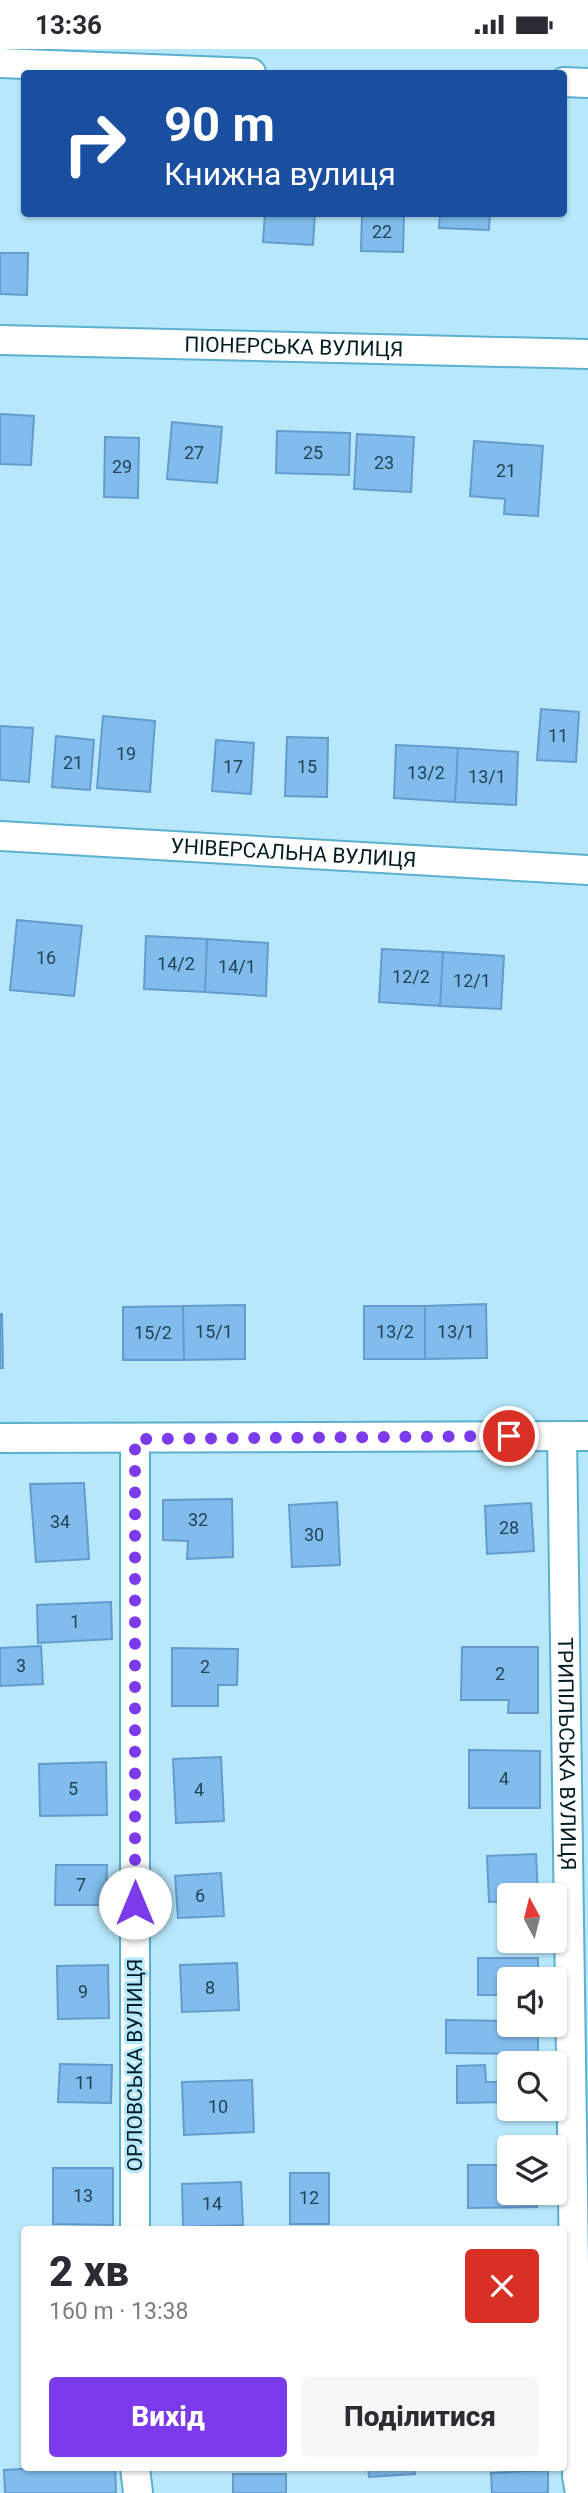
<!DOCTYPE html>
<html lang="uk">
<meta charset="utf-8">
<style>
body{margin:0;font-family:Roboto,sans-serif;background:#f7f7f7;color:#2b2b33;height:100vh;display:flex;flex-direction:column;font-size:26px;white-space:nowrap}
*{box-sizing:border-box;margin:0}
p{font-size:23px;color:#7c7c81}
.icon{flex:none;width:38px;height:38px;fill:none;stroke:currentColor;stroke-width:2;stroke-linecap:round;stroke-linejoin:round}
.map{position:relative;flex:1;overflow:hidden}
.sheet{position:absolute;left:21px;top:2177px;width:546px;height:245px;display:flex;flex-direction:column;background:#fff;border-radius:7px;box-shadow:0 2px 5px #0004}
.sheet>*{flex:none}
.banner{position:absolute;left:21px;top:21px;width:546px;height:147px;border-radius:7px;box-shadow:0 2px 5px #0004;background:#1a4fa0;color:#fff;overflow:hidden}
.needle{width:46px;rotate:353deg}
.buttons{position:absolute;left:497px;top:1834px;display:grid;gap:14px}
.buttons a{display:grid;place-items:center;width:70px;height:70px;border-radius:7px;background:#fff;box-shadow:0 2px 5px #0004;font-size:35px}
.pin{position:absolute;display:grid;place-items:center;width:60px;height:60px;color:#fff;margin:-30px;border:4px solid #fff;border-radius:50%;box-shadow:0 2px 7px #0007}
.me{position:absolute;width:77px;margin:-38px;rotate:0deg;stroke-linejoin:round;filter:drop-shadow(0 0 5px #0008)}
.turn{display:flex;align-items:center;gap:24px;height:147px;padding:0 28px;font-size:32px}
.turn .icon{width:91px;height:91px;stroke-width:2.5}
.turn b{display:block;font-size:49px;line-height:60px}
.round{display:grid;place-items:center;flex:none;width:74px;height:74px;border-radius:7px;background:#f7f7f7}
.summary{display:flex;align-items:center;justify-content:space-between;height:119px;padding:0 28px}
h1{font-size:42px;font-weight:800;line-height:52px}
.action{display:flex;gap:14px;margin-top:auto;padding:14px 28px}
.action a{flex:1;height:80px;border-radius:7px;background:#7c3aed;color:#fff;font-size:28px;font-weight:800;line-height:80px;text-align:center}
.action a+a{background:#f7f7f7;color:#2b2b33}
.status{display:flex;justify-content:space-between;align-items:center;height:49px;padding:0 35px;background:#fff;direction:ltr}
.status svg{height:19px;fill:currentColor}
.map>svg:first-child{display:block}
.building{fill:#81bced;stroke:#639ccc;stroke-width:2}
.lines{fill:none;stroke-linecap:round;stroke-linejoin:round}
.street-casing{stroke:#5bb0d0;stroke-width:32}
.street{stroke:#fff;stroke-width:28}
.route{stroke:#7c3aed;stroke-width:12;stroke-dasharray:0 21.6}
.labels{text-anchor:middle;stroke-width:6;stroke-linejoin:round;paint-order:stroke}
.number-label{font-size:18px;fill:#224457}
.street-label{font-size:21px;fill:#021c25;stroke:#b7e7fb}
</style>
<div class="status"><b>13:36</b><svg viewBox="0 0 49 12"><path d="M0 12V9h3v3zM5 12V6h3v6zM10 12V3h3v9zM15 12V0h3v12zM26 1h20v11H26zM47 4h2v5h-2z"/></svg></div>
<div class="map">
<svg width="588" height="2444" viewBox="0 0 588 2444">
<rect width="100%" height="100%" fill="#b7e7fb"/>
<path class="building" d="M265 164H315L313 196 263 193Z
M362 164H404L403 203 361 202Z
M440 164H490L489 181 439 179Z
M0 204H28L27 246 0 245Z
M0 365 34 367 31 416 0 415Z
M172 373 222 378 217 434 167 430Z
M277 382 350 384 349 426 276 424Z
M357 385 414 388 411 443 354 440Z
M105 388 139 389 138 449 104 448Z
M474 392 543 397 538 467 504 465 505 450 470 447Z
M541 660 579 663 576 713 537 711Z
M103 667 155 672 150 743 97 739Z
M0 677 33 679 29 733 0 731Z
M56 687 94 691 90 741 52 738Z
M287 688 328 689 327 748 285 747Z
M216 691 254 694 251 745 212 742Z
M396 696 458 699 455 753 394 749Z
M458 699 518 703 516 756 455 753Z
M17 871 82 877 74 947 10 941Z
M146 887 207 890 205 943 144 940Z
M207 890 268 894 266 947 205 943Z
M382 900 443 903 440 957 379 953Z
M443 903 504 907 501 960 440 957Z
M486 1255 487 1309 425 1310V1257Z
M245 1256V1310L184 1311 183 1257Z
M183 1257 184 1311H123V1258Z
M364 1257H425V1310H364Z
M0 1265H2L3 1319H0Z
M84 1434 89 1510 36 1513 30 1435Z
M232 1450 233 1508 187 1510 188 1492 163 1491V1451Z
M337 1453 340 1516 292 1518 289 1456Z
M531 1454 534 1502 487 1505 485 1457Z
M111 1553 112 1590 38 1594 37 1556Z
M41 1597 43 1635 0 1637V1599Z
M462 1598H538V1664H508L509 1651H461Z
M172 1599 238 1600 237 1636H218V1657H172Z
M469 1701 540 1702V1759H469Z
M221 1708 224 1772 176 1774 173 1710Z
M106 1713 107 1766 40 1767 39 1715Z
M536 1805 538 1846H509V1852L489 1853 487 1807Z
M56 1816H107L106 1856H55Z
M221 1824 224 1867 178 1869 175 1827Z
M478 1909H538V1930H509V1946H478Z
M237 1914 239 1961 182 1963 180 1916Z
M108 1916 109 1969 58 1970 57 1917Z
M446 1971 509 1972V1976H538V2005L446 2004Z
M503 2011H535V2014H509V2053L457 2054V2017L485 2016 486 2033H503Z
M60 2015 112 2016 111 2054 58 2053Z
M252 2031 254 2083 184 2086 182 2033Z
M468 2116H509V2144H537V2158L468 2159Z
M53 2119H113V2176L53 2175Z
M290 2124H329V2175H290Z
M241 2133 243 2176 183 2178 182 2135Z
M55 2418H115L116 2444H5L4 2421Z
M368 2418H414L415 2425 369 2428Z
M548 2421V2444H492L491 2424Z
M233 2425H286V2444H233Z"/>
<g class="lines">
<defs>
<g id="street">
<path d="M0 14 251 24"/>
<path d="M564 33 588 34"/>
<path id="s1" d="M0 291 588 305"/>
<path id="s2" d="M0 787 588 821"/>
<path id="s3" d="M562 1387 577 2427 580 2444"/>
<path d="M0 1389 588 1387"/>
<path d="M135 1390V2180"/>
<path d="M135 2418 138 2444"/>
</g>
</defs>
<use href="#street" class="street-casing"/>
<use href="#street" class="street"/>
</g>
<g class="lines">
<path class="route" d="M135 1854V1390L509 1387"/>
</g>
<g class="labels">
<g class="number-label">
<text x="382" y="189">22</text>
<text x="194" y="410">27</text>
<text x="313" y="410">25</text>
<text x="384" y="420">23</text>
<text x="122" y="424">29</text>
<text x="506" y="428">21</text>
<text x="558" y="693">11</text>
<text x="126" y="711">19</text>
<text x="73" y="720">21</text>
<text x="233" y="724">17</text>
<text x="307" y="724">15</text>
<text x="426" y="730">13/2</text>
<text x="487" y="734">13/1</text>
<text x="46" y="915">16</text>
<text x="176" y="921">14/2</text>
<text x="237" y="924">14/1</text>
<text x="411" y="934">12/2</text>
<text x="472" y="938">12/1</text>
<text x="214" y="1289">15/1</text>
<text x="395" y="1289">13/2</text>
<text x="456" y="1289">13/1</text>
<text x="153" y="1290">15/2</text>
<text x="198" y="1477">32</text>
<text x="60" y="1479">34</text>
<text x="509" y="1485">28</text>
<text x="314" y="1492">30</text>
<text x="75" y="1579">1</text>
<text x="21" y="1623">3</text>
<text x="205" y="1624">2</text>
<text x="500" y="1631">2</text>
<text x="504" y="1736">4</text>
<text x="73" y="1746">5</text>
<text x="199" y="1747">4</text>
<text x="81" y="1842">7</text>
<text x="200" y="1853">6</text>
<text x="210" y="1945">8</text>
<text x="83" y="1949">9</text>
<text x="85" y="2040">11</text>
<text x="218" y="2064">10</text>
<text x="83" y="2153">13</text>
<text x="309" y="2155">12</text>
<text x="212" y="2161">14</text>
</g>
<g class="street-label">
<text dy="7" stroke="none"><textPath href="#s1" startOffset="294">ПІОНЕРСЬКА ВУЛИЦЯ</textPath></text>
<text dy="7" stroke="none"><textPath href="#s2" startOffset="294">УНІВЕРСАЛЬНА ВУЛИЦЯ</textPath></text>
<text dy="7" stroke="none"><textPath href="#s3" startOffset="318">ТРИПІЛЬСЬКА ВУЛИЦЯ</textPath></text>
<text transform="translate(135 2016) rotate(-90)" y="7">ОРЛОВСЬКА ВУЛИЦЯ</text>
</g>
</g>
</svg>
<div class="buttons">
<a><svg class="needle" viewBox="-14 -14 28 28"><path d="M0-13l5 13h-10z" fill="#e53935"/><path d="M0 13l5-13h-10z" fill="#7c7c81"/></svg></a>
<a><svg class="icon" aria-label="sound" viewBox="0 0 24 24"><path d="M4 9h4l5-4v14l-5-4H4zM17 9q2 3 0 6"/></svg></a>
<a><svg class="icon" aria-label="search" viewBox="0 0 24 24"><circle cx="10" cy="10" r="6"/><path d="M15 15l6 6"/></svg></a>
<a><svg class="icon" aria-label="layers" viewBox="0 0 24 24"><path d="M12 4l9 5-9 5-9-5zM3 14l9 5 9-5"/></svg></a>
</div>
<div class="pin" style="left:509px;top:1387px;background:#d93025"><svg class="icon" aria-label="arrive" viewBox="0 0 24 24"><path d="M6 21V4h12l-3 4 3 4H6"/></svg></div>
<svg class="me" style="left:135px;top:1854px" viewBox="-20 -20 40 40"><circle r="19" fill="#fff"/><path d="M0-13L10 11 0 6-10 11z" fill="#7c3aed"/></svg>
<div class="banner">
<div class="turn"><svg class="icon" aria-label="right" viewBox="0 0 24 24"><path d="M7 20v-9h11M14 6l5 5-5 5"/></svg><div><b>90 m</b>Книжна вулиця</div></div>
</div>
<section class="sheet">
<div class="summary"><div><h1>2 хв</h1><p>160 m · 13:38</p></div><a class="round" style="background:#d93025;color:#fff"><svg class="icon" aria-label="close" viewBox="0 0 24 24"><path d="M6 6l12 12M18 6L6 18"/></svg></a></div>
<div class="action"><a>Вихід</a><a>Поділитися</a></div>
</section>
</div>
